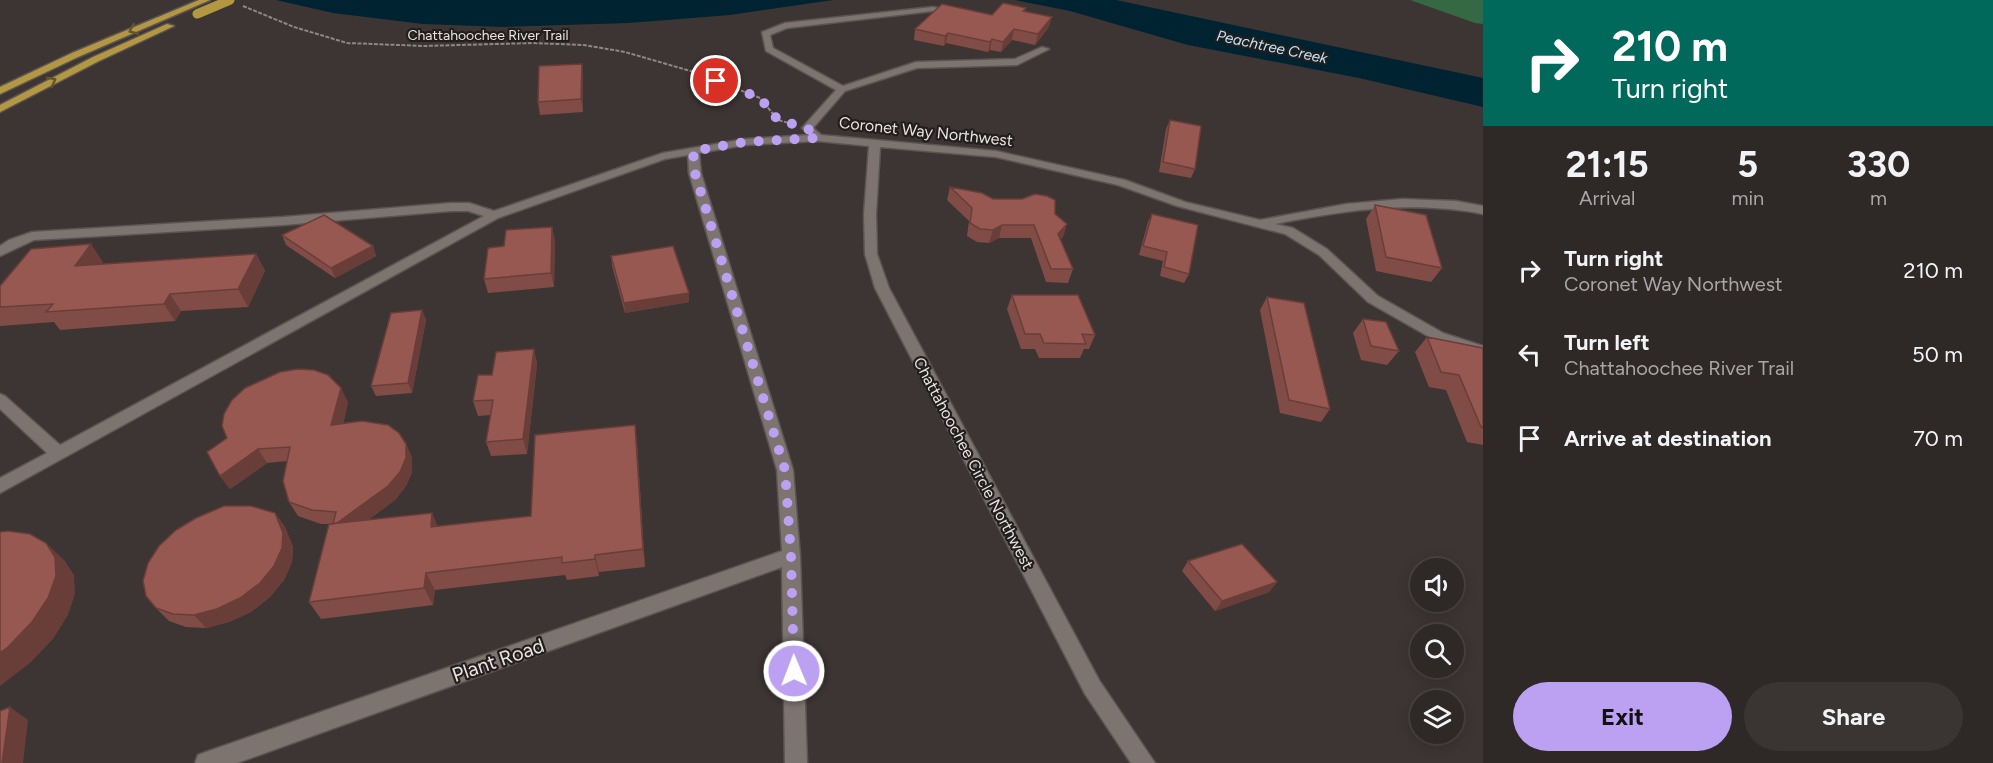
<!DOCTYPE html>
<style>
body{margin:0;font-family:Figtree,sans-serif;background:#3a3432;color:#f1f3f6;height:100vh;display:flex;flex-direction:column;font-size:22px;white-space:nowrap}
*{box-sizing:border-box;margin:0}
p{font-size:20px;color:#a7a6a7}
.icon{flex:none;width:33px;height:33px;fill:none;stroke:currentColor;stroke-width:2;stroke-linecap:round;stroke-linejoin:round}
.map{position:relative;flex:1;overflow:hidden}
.side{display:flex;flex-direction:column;background:#2e2826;width:510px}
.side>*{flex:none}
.hud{background:#00695c;color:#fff;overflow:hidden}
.buttons{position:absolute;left:1410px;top:558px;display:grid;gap:12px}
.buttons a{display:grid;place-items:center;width:54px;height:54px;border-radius:50%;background:#2e2826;box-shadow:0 3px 15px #0003,0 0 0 2px #494443;font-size:30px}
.pin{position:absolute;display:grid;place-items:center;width:51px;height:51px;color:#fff;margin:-26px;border:3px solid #fff;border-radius:50%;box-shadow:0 2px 6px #0007}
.me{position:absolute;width:66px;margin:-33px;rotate:359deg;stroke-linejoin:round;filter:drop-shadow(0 0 4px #0008)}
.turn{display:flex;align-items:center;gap:21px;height:126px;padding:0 30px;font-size:27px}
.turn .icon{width:78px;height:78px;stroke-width:2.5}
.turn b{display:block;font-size:42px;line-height:51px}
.eta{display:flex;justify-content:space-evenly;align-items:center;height:102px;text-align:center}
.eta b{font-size:36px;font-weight:700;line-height:42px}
.cta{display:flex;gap:12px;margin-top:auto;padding:12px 30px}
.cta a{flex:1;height:69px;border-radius:36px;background:#bca0f2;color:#111;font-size:24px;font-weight:700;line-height:69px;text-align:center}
.cta a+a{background:#3a3432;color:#f1f3f6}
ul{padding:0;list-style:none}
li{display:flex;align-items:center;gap:18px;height:84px;padding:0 30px}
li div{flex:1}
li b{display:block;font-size:22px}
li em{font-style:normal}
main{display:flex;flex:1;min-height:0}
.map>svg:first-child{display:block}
.green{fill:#356943}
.water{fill:#002332}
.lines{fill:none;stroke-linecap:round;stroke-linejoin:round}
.minor-casing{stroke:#5b5452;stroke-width:3}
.major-casing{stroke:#5b5452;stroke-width:3}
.path{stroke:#8d8785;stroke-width:2;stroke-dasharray:4 1.5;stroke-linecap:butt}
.minor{fill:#7d7470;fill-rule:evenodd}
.major{fill:#b49841;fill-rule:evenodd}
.major-bridge-casing{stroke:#5b5452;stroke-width:10;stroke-linecap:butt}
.major-bridge{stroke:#b49841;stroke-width:9}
.wall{fill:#814c46}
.shaded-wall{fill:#693e39}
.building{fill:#965851;stroke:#693e39;stroke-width:1.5}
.oneway{stroke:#63552d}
.route{stroke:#bca0f2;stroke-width:10;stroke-dasharray:0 18}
.labels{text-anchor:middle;stroke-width:4.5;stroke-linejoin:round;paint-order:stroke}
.far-street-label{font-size:14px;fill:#e8e3e1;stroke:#211e1d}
.far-water-label{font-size:15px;font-style:italic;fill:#c0e4f7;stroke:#211e1d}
.street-label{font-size:16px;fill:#e8e3e1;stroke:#211e1d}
.near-street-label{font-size:20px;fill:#e8e3e1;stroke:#211e1d}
</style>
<main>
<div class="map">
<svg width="1483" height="763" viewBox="0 0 1483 763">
<rect width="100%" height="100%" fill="#3d3533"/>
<path class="green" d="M1410 0H1483V24L1475 23Z"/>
<path class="water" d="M276 0H833L730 15 629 23 504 27 423 24 333 13Z
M1015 0H1116L1483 78V107L1359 78 1188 45 1070 11Z"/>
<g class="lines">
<defs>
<path id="minor" d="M933 7 959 12 955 14 933 11 787 28 770 35 773 48 843 86 916 62 1015 59 1042 47 1049 49 1017 65 917 68 845 91 813 128 821 135 996 151 1125 180 1185 202 1260 220 1346 204 1402 199 1456 201 1483 206V214C1412 200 1345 210 1275 224L1293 228 1327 249 1378 296 1443 333 1483 346V356L1433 339 1368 302 1319 255 1285 234 1177 206 1118 185 996 157 880 147 876 214 877 254 889 288 1099 680 1155 763H1131L1085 694 875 288 865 254 864 214 869 146 818 141 745 145 699 153 701 173 793 470 800 556 807 763H785L782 567 237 763H195L198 755 206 752 782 551 777 470 689 173 688 155 665 159 498 218 0 493V478L47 453 0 409V394L5 396 60 445 484 216 468 211H451L283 225 34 240 0 256V246L9 240 32 232 283 217 451 203H469L494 211 663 153 745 139 809 135 802 128 836 90 766 51 762 32 785 23Z"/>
<path id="major" d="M199 0H210L78 57 0 94V87L72 53Z
M167 24 174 26 99 61 0 112V105L93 57Z"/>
</defs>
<use href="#minor" class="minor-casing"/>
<use href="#major" class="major-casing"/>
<path class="path" d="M243 6 294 27 347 43 424 46 533 43 584 45 625 52 694 72 760 98 778 120 789 123"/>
<use href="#minor" class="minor"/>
<use href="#major" class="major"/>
<defs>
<path id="major-bridge" d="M197 14 230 0"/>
</defs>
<use href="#major-bridge" class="major-bridge-casing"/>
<use href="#major-bridge" class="major-bridge"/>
</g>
<path class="wall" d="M1026 8 1025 11 1049 27 1035 45 1012 40 1001 52 990 50 988 52 946 43 944 46 914 40 915 29Z
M583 76V112L540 115 538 102Z
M1170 120 1195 169 1191 178 1159 172 1166 129Z
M950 187 1055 214 1067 224 1063 237 1060 240 1073 269 1068 283 1046 282 1031 238H999L989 243 977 242 967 236 969 221 947 200Z
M1375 205 1442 268 1431 282 1376 271 1366 219Z
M1152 214 1189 274 1184 283 1160 276 1163 261 1139 255 1148 222Z
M552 227 555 241 554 287 488 293 484 279 504 246Z
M282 235 373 246 376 256 335 278 286 245Z
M256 254 265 271 248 307 181 311 175 321 60 330 54 322 0 326V286L103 262 101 264Z
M611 256 689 293V302L625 313 612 266Z
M1012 295 1095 335 1089 349H1084L1080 358H1039L1035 349H1021L1007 309Z
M1267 297 1330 409 1321 422 1280 413 1260 310Z
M422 310 426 320 412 393 376 396 371 386Z
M1363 319 1399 351 1387 365 1361 360 1353 333Z
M1427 337 1483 348V445L1467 442 1446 390 1429 387 1415 352Z
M534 349 537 364 527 454 491 456 486 442 491 415 478 416 473 401 492 375Z
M348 402 343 424 406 444 412 458V472L406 486 395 500 368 520 438 527 531 516 637 443 645 567 599 572V576L567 580 565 575 435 590 433 605 321 619 309 602 329 524H321L298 516 289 502 287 461 267 463 230 489 220 476 227 438Z
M275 513 285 527 293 547 292 562 284 580 270 597 251 612 229 622 206 628 186 627 169 621 156 608Z
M1188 561 1277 582 1269 592 1215 611 1182 571Z"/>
<path class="shaded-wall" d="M1052 17 1049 27 1035 45 1038 34Z
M1014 29 1012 40 1001 52 1003 42Z
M948 33 946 43 944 46 945 36Z
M992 39 990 50 988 52 990 42Z
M582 64 583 76V112L581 99Z
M1067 224 1063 237 1054 247 1058 234Z
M1002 225 999 238 989 243 993 230Z
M552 227 555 241 554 287 551 273Z
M91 244 103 262 87 283 75 266Z
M373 246 376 256 335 278 331 268Z
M256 254 265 271 248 307 238 289Z
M689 293V302L625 313 624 303Z
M170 294 181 311 175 321 164 304Z
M422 310 426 320 412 393 408 383Z
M534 349 537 364 527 454 523 439Z
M341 388 348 402 339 439 331 425Z
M635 425 637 443 645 567 643 549Z
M406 444 412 458V472L406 486 395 500 340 541 332 528Z
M258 449 267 463 230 489 220 476Z
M275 513 285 527 293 547 292 562 284 580 270 597 251 612 229 622 206 628 194 615Z
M432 513 440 531 431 527Z
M46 543 65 561 74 575 75 594 68 615 53 639 30 663 0 686V653Z
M595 555 599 572V576L595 559Z
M426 573 435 590 433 605 424 588Z
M1277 582 1269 592 1215 611 1222 601Z
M10 707 28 720 23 763H2Z"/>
<path class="building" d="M1003 3 1026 8 1023 11 1052 17 1038 34 1014 29 1003 42 992 39 990 42 948 33 945 36 915 29 942 4 992 15Z
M582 64 581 99 538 102 539 66Z
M1170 120 1201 126 1195 169 1163 162Z
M950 187 982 193 993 199H1022L1035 194 1047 196 1055 200V214L1067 224 1058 234 1073 269H1051L1034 225H1002L993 230 980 229 970 223 972 208Z
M1375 205 1426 215 1442 268 1386 257Z
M1152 214 1198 225 1189 274 1164 267 1167 252 1143 246Z
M324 215 373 246 331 268 282 235Z
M552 227 551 273 484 279 488 248 504 246 506 230Z
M91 244 75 266 256 254 238 289 170 294 164 304 46 312 53 304 0 307V286L31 249Z
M673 246 689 293 624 303 611 256Z
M1012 295H1078L1095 335 1082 334 1086 344 1044 343 1040 334H1025Z
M1267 297 1304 303 1330 409 1289 400Z
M422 310 408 383 371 386 391 313Z
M1363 319 1386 322 1399 351 1371 346Z
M1427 337 1483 348V428L1481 427 1459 375 1441 372Z
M534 349 523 439 486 442 493 400 473 401 478 375H492L496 352Z
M298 369 314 370 328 375 341 388 331 425 362 421 388 425 399 433 406 444V458L400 472 388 486 337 523 333 524 336 512 312 510 289 502 283 481 290 447 258 449 220 476 207 452 227 438 222 426 224 414 232 400 245 388 280 372Z
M635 425 643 549 595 555V559L562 563V557L426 573 424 588 309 602 329 524 432 513 431 527 531 516 535 435Z
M224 506H251L275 513 283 533 282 548 274 566 260 583 240 598 217 609 194 615 173 614 156 608 146 596 143 581 148 563 159 546 176 530 196 518Z
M8 531 30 534 46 543 55 557 56 576 48 598 32 622 8 647 0 653V532Z
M1242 544 1277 582 1222 601 1188 561Z
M10 707 2 763H0V711Z"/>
<defs><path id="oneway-chevron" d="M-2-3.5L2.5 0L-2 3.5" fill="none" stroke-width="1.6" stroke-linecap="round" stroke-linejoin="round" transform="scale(1.5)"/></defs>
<g class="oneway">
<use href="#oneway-chevron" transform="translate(133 30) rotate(157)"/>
<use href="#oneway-chevron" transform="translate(52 81) rotate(-27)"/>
</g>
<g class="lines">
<path class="route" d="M716 81 760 98 778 120 807 128 818 138 745 142 693 151 695 173 785 470 791 556 794 671"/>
</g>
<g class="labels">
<g class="far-street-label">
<text x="488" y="40">Chattahoochee River Trail</text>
</g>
<g class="far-water-label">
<text transform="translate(1272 47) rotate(12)" y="5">Peachtree Creek</text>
</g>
<g class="street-label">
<text transform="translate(926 131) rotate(6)" y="6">Coronet Way Northwest</text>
<text transform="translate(974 463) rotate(62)" y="6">Chattahoochee Circle Northwest</text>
</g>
<g class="near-street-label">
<text transform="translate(498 660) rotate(-19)" y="7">Plant Road</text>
</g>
</g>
</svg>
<div class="buttons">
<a><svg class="icon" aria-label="sound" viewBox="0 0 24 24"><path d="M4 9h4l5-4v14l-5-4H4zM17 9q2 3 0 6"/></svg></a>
<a><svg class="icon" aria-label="search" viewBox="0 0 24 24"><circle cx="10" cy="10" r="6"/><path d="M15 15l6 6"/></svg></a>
<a><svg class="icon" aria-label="layers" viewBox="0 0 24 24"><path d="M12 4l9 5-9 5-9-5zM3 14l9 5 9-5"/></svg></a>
</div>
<div class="pin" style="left:716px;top:81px;background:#d93025"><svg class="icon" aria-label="arrive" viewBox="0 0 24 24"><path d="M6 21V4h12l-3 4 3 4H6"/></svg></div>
<svg class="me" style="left:794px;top:671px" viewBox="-20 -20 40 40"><circle r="17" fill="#bca0f2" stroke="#fff" stroke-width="3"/><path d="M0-11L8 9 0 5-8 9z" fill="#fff"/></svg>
</div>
<section class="side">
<div class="hud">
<div class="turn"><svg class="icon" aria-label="right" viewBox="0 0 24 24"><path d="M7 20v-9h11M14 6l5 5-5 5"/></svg><div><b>210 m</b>Turn right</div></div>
</div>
<div class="eta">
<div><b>21:15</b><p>Arrival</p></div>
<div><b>5</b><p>min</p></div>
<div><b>330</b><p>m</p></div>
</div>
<ul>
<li><svg class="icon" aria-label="right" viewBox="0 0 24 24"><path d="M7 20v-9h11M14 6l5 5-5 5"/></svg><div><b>Turn right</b><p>Coronet Way Northwest</p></div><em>210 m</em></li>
<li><svg class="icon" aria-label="left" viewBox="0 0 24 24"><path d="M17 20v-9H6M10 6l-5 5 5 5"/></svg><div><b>Turn left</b><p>Chattahoochee River Trail</p></div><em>50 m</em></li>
<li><svg class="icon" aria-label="arrive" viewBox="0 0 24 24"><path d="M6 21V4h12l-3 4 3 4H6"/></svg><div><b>Arrive at destination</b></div><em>70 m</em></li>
</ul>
<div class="cta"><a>Exit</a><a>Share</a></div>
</section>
</main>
